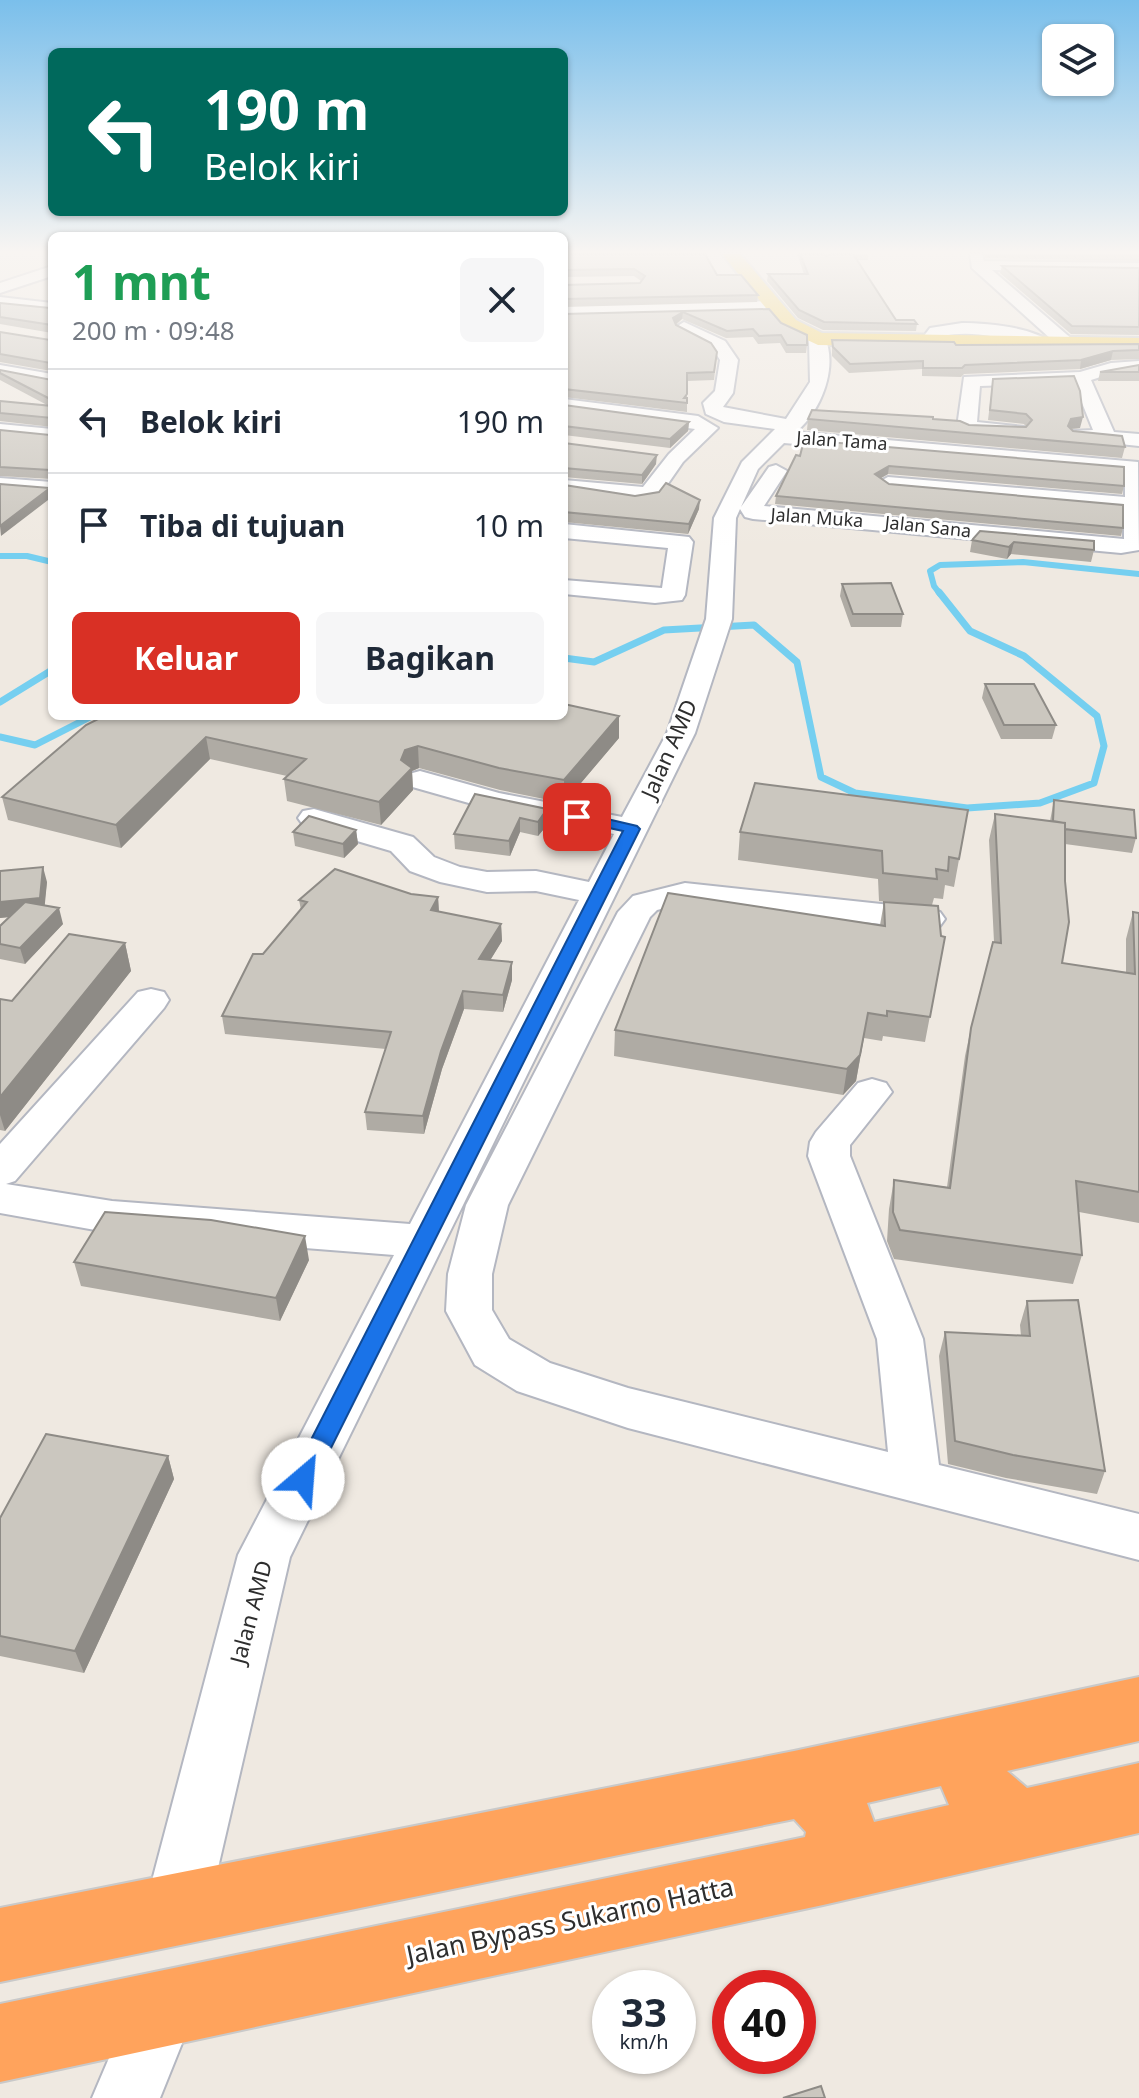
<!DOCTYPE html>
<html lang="id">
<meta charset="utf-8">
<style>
body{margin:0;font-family:"Noto Sans",sans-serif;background:#f6f6f7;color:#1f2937;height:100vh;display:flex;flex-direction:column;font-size:30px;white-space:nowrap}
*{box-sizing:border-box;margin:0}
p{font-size:26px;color:#747a83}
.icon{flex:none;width:44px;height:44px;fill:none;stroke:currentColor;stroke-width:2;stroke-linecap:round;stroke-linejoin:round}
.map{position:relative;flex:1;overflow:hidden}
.side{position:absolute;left:48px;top:232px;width:520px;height:488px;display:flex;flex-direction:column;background:#fff;border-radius:12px;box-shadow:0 2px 6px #0004}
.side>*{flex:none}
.top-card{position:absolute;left:48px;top:48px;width:520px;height:168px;border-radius:12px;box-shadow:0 2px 6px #0004;background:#00695c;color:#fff;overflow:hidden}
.buttons{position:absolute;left:1042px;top:24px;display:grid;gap:16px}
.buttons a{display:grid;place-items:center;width:72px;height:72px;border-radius:12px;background:#fff;box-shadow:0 2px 6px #0004;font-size:40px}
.speed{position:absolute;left:592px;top:1970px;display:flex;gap:16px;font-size:40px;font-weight:700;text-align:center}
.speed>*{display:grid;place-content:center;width:104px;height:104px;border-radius:50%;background:#fff;box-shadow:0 2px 6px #0004;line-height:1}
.speed small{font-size:20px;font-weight:400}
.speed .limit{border:12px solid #d22;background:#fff;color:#111}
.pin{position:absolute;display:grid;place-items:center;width:68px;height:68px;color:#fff;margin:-34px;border-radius:16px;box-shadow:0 4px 12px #0006}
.me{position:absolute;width:88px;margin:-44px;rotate:27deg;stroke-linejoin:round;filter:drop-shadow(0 0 6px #0008)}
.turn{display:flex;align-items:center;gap:28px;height:168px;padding:0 24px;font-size:36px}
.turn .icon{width:104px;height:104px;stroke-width:2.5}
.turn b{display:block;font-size:56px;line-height:68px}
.round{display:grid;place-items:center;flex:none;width:84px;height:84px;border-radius:12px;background:#f6f6f7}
.head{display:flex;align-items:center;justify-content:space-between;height:136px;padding:0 24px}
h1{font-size:48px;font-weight:700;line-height:60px;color:#1e9e55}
.button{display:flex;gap:16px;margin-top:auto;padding:16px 24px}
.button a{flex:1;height:92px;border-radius:12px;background:#d93025;color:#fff;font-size:32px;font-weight:700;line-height:92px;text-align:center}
.button a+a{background:#f6f6f7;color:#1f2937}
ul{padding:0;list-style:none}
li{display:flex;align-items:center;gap:24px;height:104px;padding:0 24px;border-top:2px solid #e0e1e3}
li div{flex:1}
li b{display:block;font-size:30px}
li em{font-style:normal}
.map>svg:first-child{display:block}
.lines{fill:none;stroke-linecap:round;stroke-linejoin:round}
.stream-far1{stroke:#75cff0;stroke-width:6}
.stream{stroke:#75cff0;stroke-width:7}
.minor-casing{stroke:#b4b7c1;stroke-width:4}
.major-casing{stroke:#c9c9c9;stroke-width:4}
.highway-casing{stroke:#c9c9c9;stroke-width:4}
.minor{fill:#fff;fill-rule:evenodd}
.major{fill:#f2d163;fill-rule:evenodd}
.highway{fill:#ffa35c;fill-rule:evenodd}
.wall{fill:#afaba4}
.shaded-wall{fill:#8e8b86}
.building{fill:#cbc7bf;stroke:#8e8b86;stroke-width:2}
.route{fill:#1a73e8;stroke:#114b97;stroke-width:2}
.labels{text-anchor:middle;stroke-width:6;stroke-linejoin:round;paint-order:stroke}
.far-street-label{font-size:18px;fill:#2e2e2e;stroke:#fff}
.street-label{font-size:22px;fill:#2e2e2e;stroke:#fff}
.near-street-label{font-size:26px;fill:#2e2e2e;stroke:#fff}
</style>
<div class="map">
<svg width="1139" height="2098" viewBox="0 0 1139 2098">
<rect width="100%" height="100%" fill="#efe9e1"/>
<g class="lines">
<path class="stream-far1" d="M0 556H27L52 562
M940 594 934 586 930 571 940 565 1023 562 1139 574"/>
<path class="stream" d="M564 658 594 662 664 630 754 625 797 662 821 777 855 793 967 808 1040 803 1094 783 1104 746 1097 716 1024 656 970 631 939 592
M0 702 52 670
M0 737 35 745 92 716"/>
<defs>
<path id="minor" d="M970 254H982L984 261 1139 263V273L992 270 1073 340 1076 344 1073 348H1061L972 268Z
M52 266V276L0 293V283Z
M0 297 52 303V313L0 307Z
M772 301 778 303V309L564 315V305Z
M684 322 725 341 738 360 733 393 723 407 786 419 810 382 809 339 812 335H824C839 367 821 411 796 432L1138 462 1139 550 1121 553 753 519 745 517 740 509 736 518 732 619 695 733 290 1557 208 1911 198 1933 176 1943 154 1933 144 1911 238 1555 394 1255 112 1233 0 1213V1144L138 992 151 989 164 992 169 1000 164 1008 15 1181 6 1184 112 1201 410 1224 579 900 536 891 487 892 440 882 410 871 391 851 303 825 298 818 303 811 314 809 413 837 434 857 460 867 487 872 536 871 589 882 614 834 497 811 409 786 405 780 409 774 420 771 499 793 622 817 667 733 706 619 714 518 742 462 775 429 724 422 706 414 703 403 715 391 720 360 713 349 678 331 676 327ZM784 443 1125 472V497L888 477 877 483 888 489 1124 510V539L764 506 787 471 776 465 769 467 741 507 758 469Z
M962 323C985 323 1034 327 1051 343L1042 348C1008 340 978 329 942 336L935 345 929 346 920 341 930 328Z
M1139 361V371L1113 373 1091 380 1114 432 1139 434V446L1071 439 1068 435 1071 431 1093 430 1074 383 980 386 977 422 1024 427 1027 431 1024 435 967 433 957 427 964 377 1080 372 1111 363Z
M0 365 52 374V386L0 375Z
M564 399 698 416 718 428 683 462 658 498 634 502 564 492V480L643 487 669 454 695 429 564 411Z
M0 424 52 429V441L0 436Z
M0 478 52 482V494L0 490Z
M564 524 689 537 693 542 685 595 682 600 655 603 564 594V580L662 588 668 548 564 538Z
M685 883 928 909 940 912 945 919 940 926 928 929 685 903 657 910 650 917 508 1205 492 1274V1310L509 1339 550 1363 628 1388 888 1452 877 1339 808 1156 810 1142 816 1132 858 1083 872 1079 886 1083 892 1092 850 1145V1156L923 1339 939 1465 1139 1514V1560L628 1428 517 1391 475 1365 446 1311 448 1274 466 1205 618 912 633 896Z
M164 1973 187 1983 197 2006 160 2098H92L141 1983Z"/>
<path id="major" d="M722 254H740L796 320 822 333 1139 338V350L818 345 782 328Z"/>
<path id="highway" d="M1139 1677V1741L1007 1771 1027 1788 1139 1763V1833L823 1905 0 2082V2004L805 1837 806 1832 794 1819 0 1982V1908L794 1751ZM941 1786 949 1805 874 1822 867 1803Z"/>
</defs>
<use href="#minor" class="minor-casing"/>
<use href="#major" class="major-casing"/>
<use href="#highway" class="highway-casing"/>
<use href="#minor" class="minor"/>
<use href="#major" class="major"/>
<use href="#highway" class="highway"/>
</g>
<path class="wall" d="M564 254 717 275 758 295 757 302 564 307V285L640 283 641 281 634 276 564 277Z
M797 254H823L827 256 831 254H868V260H857L896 320 917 324 916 331 823 330 798 318 767 281 768 274H804Z
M984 254H1139V261L986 258Z
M1002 266 1139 268V335L1071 334 1000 273Z
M0 303 50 308 52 306V333L0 324Z
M769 309 781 323 807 345 806 353H786L780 343 758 344 753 337 726 338 682 319 676 325 717 352 714 380 687 381V412L564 397V314Z
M0 332 50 340 51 371 0 362Z
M832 340 956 345 1139 344V359L1111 360 1080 369 964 374 961 377 922 376V369L849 373 832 356Z
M1139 365V381H1098L1100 372Z
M0 370 52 380V427L0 421V401L47 405 0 380Z
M993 379 1080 428 1071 429 1073 431 1125 447 1122 458 807 430 808 419H933L969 425 1026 427 1024 424 988 420Z
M564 405 689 422 688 431 670 448 564 435Z
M0 430 50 435 52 479 0 476Z
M564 443 656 464 642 484 564 477Z
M796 455 1124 486 1122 494 888 474 881 478 889 484 1123 528 1121 536 775 504 776 496Z
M564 485 699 509 688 534 564 522Z
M980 531 1094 550 1091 562 1011 554 1007 559 970 552 972 540Z
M842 584 903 614 901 627H851L840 596Z
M985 684 1056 725 1052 739H1001L982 698Z
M619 716V738L564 803 500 790 419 768 412 771 413 790 381 825 287 801 284 779 287 776 210 759 121 848 8 820 2 797 86 725Z
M1054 800 1136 838 1132 853 1065 844 1062 963 1126 973V939L1133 912 1139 913V1223L1079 1212 1082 1255 1073 1284 894 1259 887 1241 889 1209 894 1180 947 1187 965 1056 971 1028 994 942 989 840 995 814 1050 821Z
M547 809 548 824 538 836 520 832 510 856 455 849 454 834Z
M968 810 954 887 945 885 943 899 934 898 932 905 941 936 945 937 925 1042 883 1036 882 1041 864 1038 856 1081 843 1095 614 1056 615 1030 880 925 884 902 900 903 879 901 878 879 738 860 740 832Z
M356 830 358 844 344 858 295 846 293 832Z
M0 871 47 882 44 906 63 924 25 964 0 959V926L10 917 0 918Z
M411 894 438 897 439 912 501 924 502 941 490 960 512 980 503 1012 464 1009 442 1069 424 1134 367 1130 365 1112 386 1049 225 1034 222 1016 263 954 301 910 299 900Z
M125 943 131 971 5 1131 0 1130V999L12 1001Z
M309 1260 280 1321 81 1286 74 1262Z
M1027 1301 1105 1471 1097 1494 1006 1478 948 1464 939 1356 945 1332 1021 1336 1020 1325Z
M168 1456 174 1479 84 1673 0 1656V1518Z"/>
<path class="shaded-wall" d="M683 312 682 319 673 326V318Z
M1113 351 1111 360 1080 369 1081 360Z
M1083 417 1080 428 1069 429 1068 426 1071 419Z
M689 422 688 431 670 448V439Z
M657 455 656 464 642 484V475Z
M889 466 888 474 874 482 875 474Z
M50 488 52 497 1 536 0 526Z
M700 500 699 509 688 534 689 524Z
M1014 542 1011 554 1007 559 1009 547Z
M619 716V738L564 803V780Z
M206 737 210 759 121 848 116 825Z
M418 746 419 768 412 771 413 790 381 825 379 802 405 750Z
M547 809 548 824 538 836V822Z
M520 818V832L510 856 509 841Z
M356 830 358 844 344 858 343 844Z
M43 867 47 882 44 913 0 918V902Z
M438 897 439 914 431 910Z
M59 908 63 924 25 964 20 948Z
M501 924 502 941 480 977 479 959Z
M125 943 131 971 5 1131 0 1115V1097Z
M512 962V980L503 1012V995Z
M463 991 464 1009 442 1069 424 1134 423 1116 441 1051Z
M868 1013 856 1081 843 1095 847 1069Z
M305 1236 309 1260 280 1321 276 1298Z
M168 1456 174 1479 84 1673 75 1651Z"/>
<path class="building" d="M564 254H705L717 275H741L758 295 564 299V285L640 283 645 276 634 269 564 270Z
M800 254H823L827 256 831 254H853L896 320H914L917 324 824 322 799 310 768 274H808Z
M1002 266 1139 268V327L1072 326Z
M0 303 50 308 52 306V325L0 317Z
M769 309 781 323 807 335V345H787L781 335 759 336 753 329 727 331 683 312 673 318 676 325 711 343 717 352 714 372 687 373V394L684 398H687V403L564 389V314Z
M0 332 50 340 52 338V378L51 363 0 354Z
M832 340 954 342 956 345 1139 344V350L1113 351 1081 360 965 365 962 368H923V361L850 364 833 347Z
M1139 365V372H1100Z
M0 370 52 380V400L0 373Z
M1074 376 1080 391 1083 417 1071 419 1068 426 1073 431 1122 436 1125 447 808 419 812 410 933 417V419L960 421 969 425 1026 427 1032 420 1026 414 990 410 993 379Z
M0 401 52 406V418L0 413Z
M564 405 689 422 670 439 564 426Z
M0 430 50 435 52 433V481L50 470 0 467Z
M804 440 1124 467V486L889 466 875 474 889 484 1123 505V528L776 496 796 455 800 456Z
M564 443 657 455 642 475 564 468Z
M666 483 700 500 689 524 564 512V485L635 496 659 492Z
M0 484 50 488 0 526Z
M980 531 1094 541V550L1014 542 1009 547 972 540Z
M891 583 903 614H853L842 584Z
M985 684H1034L1056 725H1004Z
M564 704 619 716 564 780 499 768 418 746 405 750 401 760 412 768 379 802 284 779 306 759 206 737 116 825 2 797 86 725 104 716H564Z
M755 783 968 810 959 859 949 857 948 871 936 869 937 879 883 873 882 851 740 832Z
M475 794 547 809 538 822 520 818 509 841 454 834Z
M1054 800 1134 810 1136 838 1065 829V823L1053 821Z
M995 814 1065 823V881L1069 922 1062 963 1135 974 1133 912 1139 913V1192L1076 1181 1082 1255 900 1230 893 1212 894 1180 950 1188 971 1028 993 942 1001 943Z
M309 816 356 830 343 844 293 832Z
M43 867 40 898 0 902V871Z
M335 869 411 894 438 897 431 910 501 924 479 959 512 962 503 995 463 991 441 1051 423 1116 365 1112 391 1032 222 1016 253 954H263L307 902 299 900Z
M668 893 885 926 884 902 938 906 941 936 945 937 930 1017 887 1011V1016L868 1013 860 1055 847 1069 615 1030Z
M25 902 59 908 20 948 0 944V926Z
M69 934 125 943 0 1097V999L12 1001Z
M105 1212 211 1220 305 1236 276 1298 74 1262Z
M1078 1300 1105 1471 1013 1455 955 1441 945 1332 1030 1336 1027 1301Z
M46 1434 168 1456 75 1651 0 1636V1518Z
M821 2086 825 2098H783Z"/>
<linearGradient id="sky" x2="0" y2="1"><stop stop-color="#7abfeb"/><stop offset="0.46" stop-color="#f8f5f2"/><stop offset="1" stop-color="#f8f5f2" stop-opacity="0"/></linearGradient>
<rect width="1139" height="548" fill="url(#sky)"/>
<path class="route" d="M577 812 637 826 640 829 312 1486 303 1489 295 1486 291 1479 295 1471 623 831 572 820 570 817Z"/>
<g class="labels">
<g class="far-street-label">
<text transform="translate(842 441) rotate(4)" y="6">Jalan Tama</text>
<text transform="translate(817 518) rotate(4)" y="6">Jalan Muka</text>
<text transform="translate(928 527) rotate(6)" y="6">Jalan Sana</text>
</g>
<g class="street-label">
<text transform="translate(669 749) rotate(-66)" y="8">Jalan AMD</text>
<text transform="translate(251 1612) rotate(-75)" y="8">Jalan AMD</text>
</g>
<g class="near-street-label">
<text transform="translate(570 1921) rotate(-12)" y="9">Jalan Bypass Sukarno Hatta</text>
</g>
</g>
</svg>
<div class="buttons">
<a><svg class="icon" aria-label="layers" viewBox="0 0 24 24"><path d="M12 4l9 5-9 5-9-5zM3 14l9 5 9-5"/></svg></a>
</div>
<div class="speed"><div>33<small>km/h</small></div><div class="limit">40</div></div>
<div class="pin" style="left:577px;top:817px;background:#d93025"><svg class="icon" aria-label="arrive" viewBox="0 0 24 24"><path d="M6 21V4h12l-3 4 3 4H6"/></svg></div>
<svg class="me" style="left:303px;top:1479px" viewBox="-20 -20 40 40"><circle r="19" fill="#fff"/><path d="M0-13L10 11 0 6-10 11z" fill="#1a73e8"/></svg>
<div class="top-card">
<div class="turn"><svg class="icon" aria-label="left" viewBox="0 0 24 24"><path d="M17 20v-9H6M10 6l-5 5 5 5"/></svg><div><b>190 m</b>Belok kiri</div></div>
</div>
<section class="side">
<div class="head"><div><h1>1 mnt</h1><p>200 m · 09:48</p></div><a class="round"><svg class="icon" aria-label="close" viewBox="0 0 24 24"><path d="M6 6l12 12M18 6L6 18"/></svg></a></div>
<ul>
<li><svg class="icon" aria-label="left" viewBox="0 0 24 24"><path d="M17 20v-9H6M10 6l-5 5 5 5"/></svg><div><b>Belok kiri</b></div><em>190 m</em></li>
<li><svg class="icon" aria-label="arrive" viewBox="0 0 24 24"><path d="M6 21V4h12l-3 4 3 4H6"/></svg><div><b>Tiba di tujuan</b></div><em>10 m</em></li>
</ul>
<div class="button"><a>Keluar</a><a>Bagikan</a></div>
</section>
</div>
